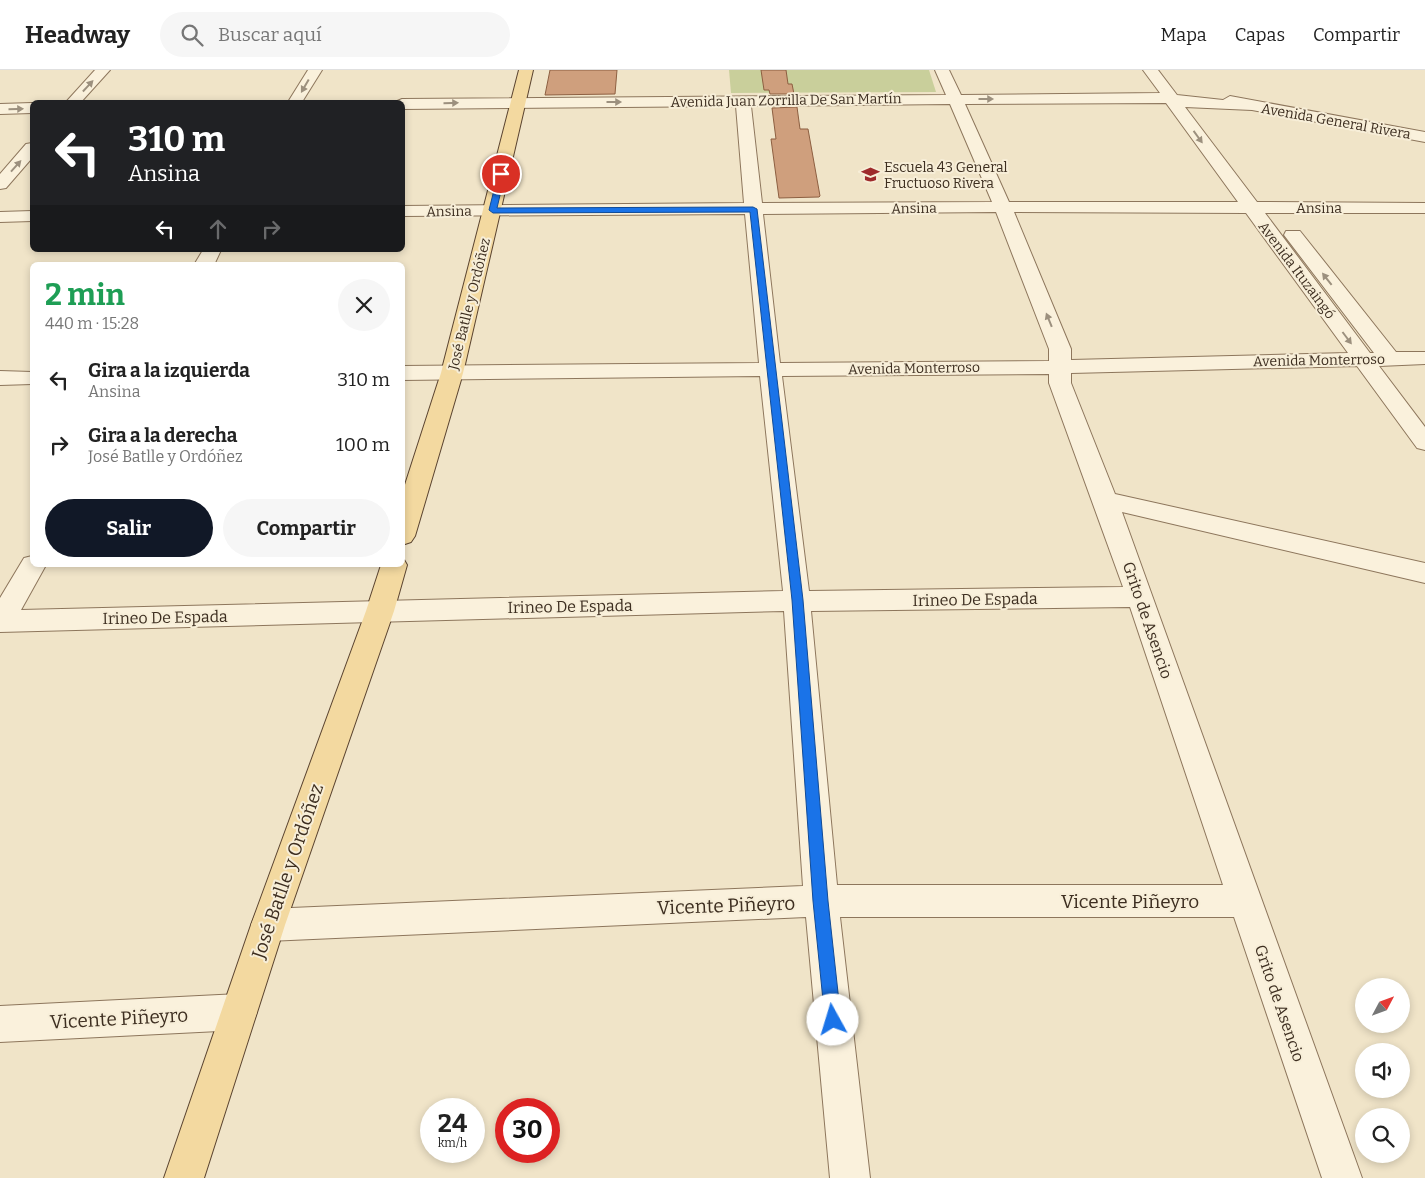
<!DOCTYPE html>
<html lang="es">
<meta charset="utf-8">
<style>
body{margin:0;font-family:Bitter,serif;background:#f6f6f6;color:#222;height:100vh;display:flex;flex-direction:column;font-size:19px;white-space:nowrap}
*{box-sizing:border-box;margin:0}
p{font-size:16px;color:#767676}
.icon{flex:none;width:28px;height:28px;fill:none;stroke:currentColor;stroke-width:2;stroke-linecap:round;stroke-linejoin:round}
.map{position:relative;flex:1;overflow:hidden}
.side{position:absolute;left:30px;top:192px;width:375px;height:305px;display:flex;flex-direction:column;background:#fff;border-radius:8px;box-shadow:0 2px 8px #0003}
.side>*{flex:none}
.banner{position:absolute;left:30px;top:30px;width:375px;height:152px;border-radius:8px;box-shadow:0 2px 8px #0003;background:#202124;color:#fff;overflow:hidden}
.needle{width:32px;rotate:49deg}
.controls{position:absolute;left:1355px;top:908px;display:grid;gap:10px}
.controls a{display:grid;place-items:center;width:55px;height:55px;border-radius:50%;background:#fff;box-shadow:0 2px 8px #0003;font-size:25px}
.speed{position:absolute;left:420px;top:1028px;display:flex;gap:10px;font-size:25px;font-weight:700;text-align:center}
.speed>*{display:grid;place-content:center;width:65px;height:65px;border-radius:50%;background:#fff;box-shadow:0 2px 8px #0003;line-height:1}
.speed small{font-size:12px;font-weight:400}
.speed .limit{border:8px solid #d22;background:#fff;color:#111}
.pin{position:absolute;display:grid;place-items:center;width:42px;height:42px;color:#fff;margin:-21px;border:2px solid #fff;border-radius:50%;box-shadow:0 1px 5px #0007}
.me{position:absolute;width:55px;margin:-28px;rotate:354deg;stroke-linejoin:round;filter:drop-shadow(0 0 4px #0008)}
.turn{display:flex;align-items:center;gap:18px;height:105px;padding:0 15px;font-size:22px}
.turn .icon{width:65px;height:65px;stroke-width:2.5}
.turn b{display:block;font-size:35px;line-height:42px}
.lanes{display:flex;align-items:center;height:48px;padding:0 15px;background:#0003;justify-content:center;gap:25px;direction:ltr}
.lanes .off{opacity:.35}
.round{display:grid;place-items:center;flex:none;width:52px;height:52px;border-radius:26px;background:#f6f6f6}
.headline{display:flex;align-items:center;justify-content:space-between;height:85px;padding:0 15px}
h1{font-size:30px;font-weight:700;line-height:38px;color:#1e9e55}
.button{display:flex;gap:10px;margin-top:auto;padding:10px 15px}
.button a{flex:1;height:58px;border-radius:30px;background:#111827;color:#fff;font-size:20px;font-weight:700;line-height:58px;text-align:center}
.button a+a{background:#f6f6f6;color:#222}
ul{padding:0;list-style:none}
li{display:flex;align-items:center;gap:15px;height:65px;padding:0 15px}
li div{flex:1}
li b{display:block;font-size:19px}
li em{font-style:normal}
header{display:flex;align-items:center;gap:30px;box-sizing:border-box;height:70px;padding:0 25px;background:#fff;border-bottom:1px solid #e0e0e0}
header strong{font-size:24px}
nav{display:flex;gap:28px;margin-inline-start:auto;font-size:18px}
.search{width:350px;height:45px;background:#f6f6f6;display:flex;align-items:center;gap:12px;box-sizing:border-box;padding:0 18px;border-radius:28px;color:#767676;font-size:19px}
.map>svg:first-child{display:block}
.green{fill:#c9cf9b}
.building{fill:#cf9f7d;stroke:#8d5f41}
.lines{fill:none;stroke-linecap:round;stroke-linejoin:round}
.minor-casing{stroke:#8d765c;stroke-width:2}
.major-casing{stroke:#5b4430;stroke-width:2}
.minor{fill:#faf1dc;fill-rule:evenodd}
.major{fill:#f3d9a0;fill-rule:evenodd}
.oneway{fill:#9c907e}
.route{fill:#1a73e8;stroke:#114b97}
.labels{text-anchor:middle;stroke-width:4;stroke-linejoin:round;paint-order:stroke}
.far-street-label{font-size:14px;fill:#3d2e20;stroke:#f7eed8}
.far-poi-label{font-size:14px;fill:#3d2e20;stroke:#f7eed8;text-anchor:start}
.street-label{font-size:16px;fill:#3d2e20;stroke:#f7eed8}
.near-street-label{font-size:19px;fill:#3d2e20;stroke:#f7eed8}
</style>
<header>
<strong>Headway</strong>
<div class="search"><svg class="icon" aria-label="search" viewBox="0 0 24 24"><circle cx="10" cy="10" r="6"/><path d="M15 15l6 6"/></svg>Buscar aquí</div>
<nav><a>Mapa</a><a>Capas</a><a>Compartir</a></nav>
</header>
<div class="map">
<svg width="1425" height="1108" viewBox="0 0 1425 1108">
<rect width="100%" height="100%" fill="#f0e4c8"/>
<path class="green" d="M729 0H929L936 22 731 23Z"/>
<path class="building" d="M550 0H617L615 24 545 25Z
M761 0H786L788 14H792L794 24H770L769 20H764Z
M797 37 800 59H808L820 126 819 127 779 128 771 69H776L772 38Z"/>
<g class="lines">
<defs>
<path id="minor" d="M95 0H110L81 32H66Z
M308 0H322L302 32H288Z
M935 0H949L961 25 1160 23 1143 0H1158L1177 25 1223 30 1230 26 1425 62V72L1252 40 1185 37 1257 132 1425 133V143H1265L1370 283H1374L1284 165 1286 161H1300L1396 282H1425V294L1379 296 1425 357V380L1417 378 1357 296 1071 303V313L1115 424 1425 493V513L1122 442 1362 1108H1322L1234 847H840L870 1108H830L806 847 268 871 256 867 251 855 256 843 268 839 803 816 784 541 0 562V528L24 488 32 486V495H46L21 540 783 521 760 306 402 310V296L759 293 745 144 402 146V136L744 133 736 36 402 39V32H395L402 29 946 25ZM1166 33 1238 132H1009L965 34ZM950 34 992 132 762 133 751 36ZM996 142 1049 279V291L780 293 763 144ZM1014 142 1246 143 1348 283 1071 290V279ZM1049 304V313L1123 517 809 521 782 306ZM1130 537 1223 815H837L811 541Z
M32 33V43L0 44V34Z
M32 73V88L6 118 0 119V104L26 74Z
M32 141V151L0 152V142Z
M203 180H221L214 195H194Z
M0 301 32 302V314L0 315Z
M239 924 252 929 257 942 252 955 239 960 0 972V936Z"/>
<path id="major" d="M519 0H533L463 303 415 466 411 472 402 475V424L441 303Z
M403 488 407 495 394 541 285 855 204 1108H164L251 855 366 541 381 495H402Z"/>
</defs>
<use href="#minor" class="minor-casing"/>
<use href="#major" class="major-casing"/>
<use href="#minor" class="minor"/>
<use href="#major" class="major"/>
</g>
<defs><path id="oneway-solid" d="M-6-.8H1V-3.2L6.5 0L1 3.2V.8H-6Z" transform="scale(1.25)"/></defs>
<g class="oneway">
<use href="#oneway-solid" transform="translate(88 16) rotate(-47)"/>
<use href="#oneway-solid" transform="translate(305 16) rotate(120)"/>
<use href="#oneway-solid" transform="translate(986 29)"/>
<use href="#oneway-solid" transform="translate(614 32)"/>
<use href="#oneway-solid" transform="translate(451 33) rotate(-1)"/>
<use href="#oneway-solid" transform="translate(16 39) rotate(-1)"/>
<use href="#oneway-solid" transform="translate(1198 67) rotate(54)"/>
<use href="#oneway-solid" transform="translate(16 96) rotate(-48)"/>
<use href="#oneway-solid" transform="translate(1327 209) rotate(-128)"/>
<use href="#oneway-solid" transform="translate(1049 250) rotate(-112)"/>
<use href="#oneway-solid" transform="translate(1347 268) rotate(53)"/>
</g>
<path class="route" d="M501 102 505 104 497 138 753 137 757 139 803 530 828 831 841 950 838 955 833 957 828 955 825 950 813 831 792 530 750 142 493 143 489 140 498 104Z"/>
<defs>
<symbol id="school-bare" viewBox="-9 -9 18 18"><path d="M0-5L7-2L0 1L-7-2ZM-4 1L0 2.5L4 1V4Q0 6-4 4Z" fill="#9e2a2b" stroke="#f7eed8" stroke-width="2.5" paint-order="stroke"/></symbol>
</defs>
<g fill-rule="evenodd">
<use href="#school-bare" x="858" y="92" width="25" height="25"/>
</g>
<g class="labels">
<g class="far-street-label">
<text transform="translate(786 30) rotate(-1)" y="5">Avenida Juan Zorrilla De San Martín</text>
<text transform="translate(1336 51) rotate(10)" y="5">Avenida General Rivera</text>
<text transform="translate(914 138) rotate(-1)" y="5">Ansina</text>
<text x="1319" y="143">Ansina</text>
<text transform="translate(449 141) rotate(-1)" y="5">Ansina</text>
<text transform="translate(1297 200) rotate(53)" y="5">Avenida Ituzaingó</text>
<text transform="translate(469 234) rotate(-76)" y="5">José Batlle y Ordóñez</text>
<text transform="translate(1319 290) rotate(-1)" y="5">Avenida Monterroso</text>
<text transform="translate(914 298) rotate(-1)" y="5">Avenida Monterroso</text>
</g>
<g class="far-poi-label">
<text x="884" y="102">Escuela 43 General<tspan x="884" dy="16">Fructuoso Rivera</tspan></text>
</g>
<g class="street-label">
<text transform="translate(975 529) rotate(-1)" y="6">Irineo De Espada</text>
<text transform="translate(570 536) rotate(-1)" y="6">Irineo De Espada</text>
<text transform="translate(165 547) rotate(-1)" y="6">Irineo De Espada</text>
<text transform="translate(1148 550) rotate(71)" y="6">Grito de Asencio</text>
<text transform="translate(1280 933) rotate(71)" y="6">Grito de Asencio</text>
</g>
<g class="near-street-label">
<text transform="translate(287 801) rotate(-71)" y="7">José Batlle y Ordóñez</text>
<text x="1130" y="838">Vicente Piñeyro</text>
<text transform="translate(726 835) rotate(-2)" y="7">Vicente Piñeyro</text>
<text transform="translate(119 948) rotate(-3)" y="7">Vicente Piñeyro</text>
</g>
</g>
</svg>
<div class="controls">
<a><svg class="needle" viewBox="-14 -14 28 28"><path d="M0-13l5 13h-10z" fill="#e53935"/><path d="M0 13l5-13h-10z" fill="#767676"/></svg></a>
<a><svg class="icon" aria-label="sound" viewBox="0 0 24 24"><path d="M4 9h4l5-4v14l-5-4H4zM17 9q2 3 0 6"/></svg></a>
<a><svg class="icon" aria-label="search" viewBox="0 0 24 24"><circle cx="10" cy="10" r="6"/><path d="M15 15l6 6"/></svg></a>
</div>
<div class="speed"><div>24<small>km/h</small></div><div class="limit">30</div></div>
<div class="pin" style="left:501px;top:104px;background:#d93025"><svg class="icon" aria-label="arrive" viewBox="0 0 24 24"><path d="M6 21V4h12l-3 4 3 4H6"/></svg></div>
<svg class="me" style="left:833px;top:950px" viewBox="-20 -20 40 40"><circle r="19" fill="#fff"/><path d="M0-13L10 11 0 6-10 11z" fill="#1a73e8"/></svg>
<div class="banner">
<div class="turn"><svg class="icon" aria-label="left" viewBox="0 0 24 24"><path d="M17 20v-9H6M10 6l-5 5 5 5"/></svg><div><b>310 m</b>Ansina</div></div>
<div class="lanes"><svg class="icon" aria-label="left" viewBox="0 0 24 24"><path d="M17 20v-9H6M10 6l-5 5 5 5"/></svg><svg class="icon off" aria-label="ahead" viewBox="0 0 24 24"><path d="M12 20V5M6 11l6-6 6 6"/></svg><svg class="icon off" aria-label="right" viewBox="0 0 24 24"><path d="M7 20v-9h11M14 6l5 5-5 5"/></svg></div>
</div>
<section class="side">
<div class="headline"><div><h1>2 min</h1><p>440 m · 15:28</p></div><a class="round"><svg class="icon" aria-label="close" viewBox="0 0 24 24"><path d="M6 6l12 12M18 6L6 18"/></svg></a></div>
<ul>
<li><svg class="icon" aria-label="left" viewBox="0 0 24 24"><path d="M17 20v-9H6M10 6l-5 5 5 5"/></svg><div><b>Gira a la izquierda</b><p>Ansina</p></div><em>310 m</em></li>
<li><svg class="icon" aria-label="right" viewBox="0 0 24 24"><path d="M7 20v-9h11M14 6l5 5-5 5"/></svg><div><b>Gira a la derecha</b><p>José Batlle y Ordóñez</p></div><em>100 m</em></li>
</ul>
<div class="button"><a>Salir</a><a>Compartir</a></div>
</section>
</div>
